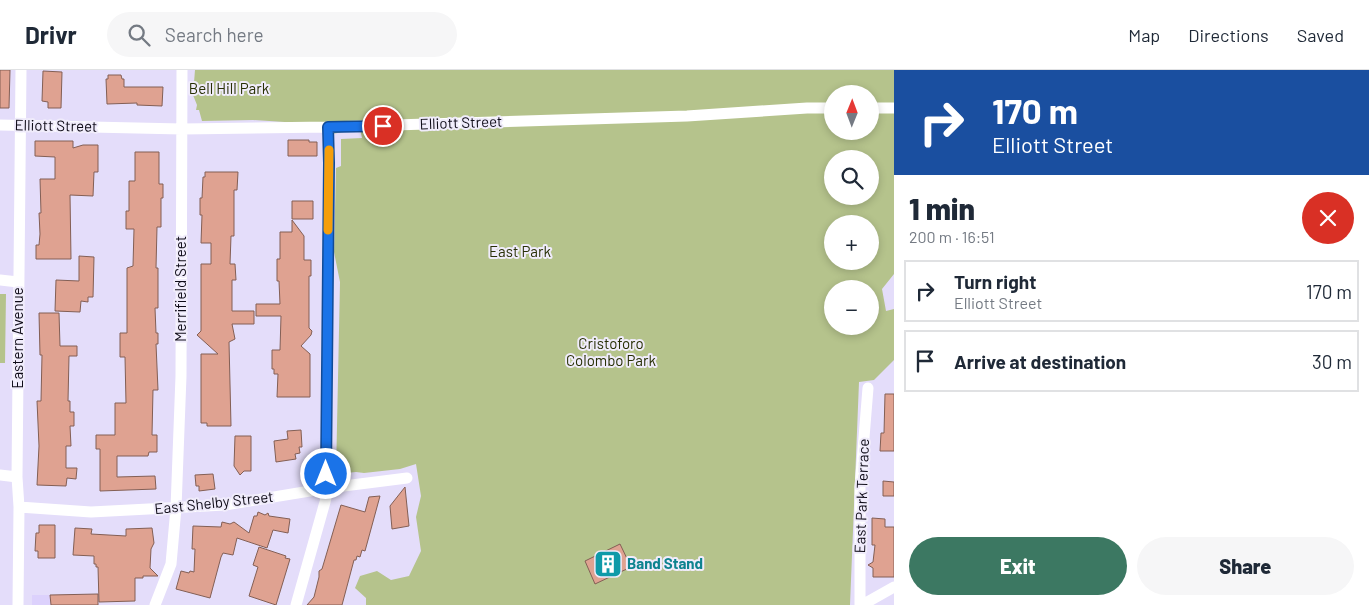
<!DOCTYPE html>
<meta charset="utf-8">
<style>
body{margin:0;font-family:Barlow,sans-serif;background:#f6f6f7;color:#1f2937;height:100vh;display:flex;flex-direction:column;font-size:19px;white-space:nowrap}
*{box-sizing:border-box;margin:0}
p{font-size:16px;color:#747a83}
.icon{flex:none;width:28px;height:28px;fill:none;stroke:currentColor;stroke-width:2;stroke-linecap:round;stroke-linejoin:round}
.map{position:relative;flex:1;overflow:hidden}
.panel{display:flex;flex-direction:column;background:#fff;width:475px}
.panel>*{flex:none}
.guide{background:#1a4fa0;color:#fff;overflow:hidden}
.needle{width:32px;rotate:1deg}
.fabs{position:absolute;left:824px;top:15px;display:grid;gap:10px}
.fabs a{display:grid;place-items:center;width:55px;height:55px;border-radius:50%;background:#fff;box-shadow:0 2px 8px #0003;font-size:25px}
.pin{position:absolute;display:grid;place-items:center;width:42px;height:42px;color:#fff;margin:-21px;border:2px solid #fff;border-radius:50%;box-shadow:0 1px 5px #0007}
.me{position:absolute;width:55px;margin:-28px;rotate:0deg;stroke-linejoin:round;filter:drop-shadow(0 0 4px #0008)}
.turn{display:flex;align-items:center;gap:18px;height:105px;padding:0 15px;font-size:22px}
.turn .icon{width:65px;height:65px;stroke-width:2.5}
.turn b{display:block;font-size:35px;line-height:42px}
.round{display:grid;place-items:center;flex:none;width:52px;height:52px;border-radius:26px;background:#f6f6f7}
.headline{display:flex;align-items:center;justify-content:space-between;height:85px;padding:0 15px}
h1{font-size:30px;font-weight:800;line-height:38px}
.primary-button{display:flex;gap:10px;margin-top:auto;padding:10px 15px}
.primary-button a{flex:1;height:58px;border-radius:30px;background:#3c7862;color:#fff;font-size:20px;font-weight:800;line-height:58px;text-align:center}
.primary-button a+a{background:#f6f6f7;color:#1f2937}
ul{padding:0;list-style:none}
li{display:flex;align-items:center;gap:15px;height:62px;margin:0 10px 8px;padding:0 5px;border:2px solid #e0e1e3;border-radius:0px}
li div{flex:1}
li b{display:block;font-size:19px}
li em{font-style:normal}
header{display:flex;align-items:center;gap:30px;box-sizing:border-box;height:70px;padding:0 25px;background:#fff;border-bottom:1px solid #e0e1e3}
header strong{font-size:24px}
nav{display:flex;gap:28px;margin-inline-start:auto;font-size:18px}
.search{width:350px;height:45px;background:#f6f6f7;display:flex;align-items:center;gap:12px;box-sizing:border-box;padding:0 18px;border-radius:28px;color:#747a83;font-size:19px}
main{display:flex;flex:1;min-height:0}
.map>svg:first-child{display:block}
.built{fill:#dcd1fc}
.green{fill:#b5c38c;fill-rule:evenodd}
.building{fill:#dfa291;stroke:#835f55}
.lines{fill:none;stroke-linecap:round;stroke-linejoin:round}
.minor{stroke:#fff;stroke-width:11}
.route-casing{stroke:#114b97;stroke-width:12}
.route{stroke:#1a73e8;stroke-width:9}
.slow{stroke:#f59e0b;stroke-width:9}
.labels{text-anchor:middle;stroke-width:4;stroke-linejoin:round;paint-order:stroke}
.park-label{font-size:15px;fill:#283005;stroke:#f0ecfb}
.street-label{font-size:15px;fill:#0e0b17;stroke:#f0ecfb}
.culture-label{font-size:15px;font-weight:bold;fill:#0d838f;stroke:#f0ecfb;text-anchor:start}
</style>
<header>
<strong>Drivr</strong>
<div class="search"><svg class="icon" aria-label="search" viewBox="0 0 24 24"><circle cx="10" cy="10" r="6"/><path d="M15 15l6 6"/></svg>Search here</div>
<nav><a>Map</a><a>Directions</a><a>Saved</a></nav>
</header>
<main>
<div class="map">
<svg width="894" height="535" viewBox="0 0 894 535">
<rect width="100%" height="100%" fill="#e4ddfa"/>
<path class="built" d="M32 525H77L76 535H32Z"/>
<path class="green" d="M195 0H894V204L882 219 886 241 894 239V290L874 310 859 312 850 535H366V528L355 518 360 506 377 501 391 510 409 506 421 481 416 447 421 426 416 394 400 399 364 403 356 402 336 404 340 212 334 182 336 98 341 96V69L362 68 360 59 332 64 300 53 253 50 202 51 199 40H196L197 35 193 25ZM832 24H870V61H832ZM832 89H870V126H832ZM832 154H870V191H832ZM832 219H870V256H832Z
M0 224H6L5 293H0Z"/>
<path class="building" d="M0 0H10L9 38H0Z
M43 1 62 2 61 38H48V32L42 31Z
M108 5H121L122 9H124V17H163L162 36 137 35V33L107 34 106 9H108Z
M288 70H309V72H317V86H288Z
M35 71H73V78L83 75H98V102H94L93 126 70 125 71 189H36V175H39L40 164 39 143H41L40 109H55V87L35 86Z
M135 82H159V114H163V128H161V157H157L156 198H158V238H155L156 263H158V274H156L158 320H153L152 365H157V382H149L148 386H117V407L155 406 156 419 100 421V379H96V365H115V333H126L125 287H120V263H127V198L133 196 134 159H126V141H129V111H135Z
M205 102H238L237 120H234V166H231L230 194H235L236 210H232V241H254V254H232L235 269 229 272 231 356H207V353H201V284H218L197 265 201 261V194H211V173H201L202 145H200V128H202L203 107H205Z
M292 131H313V149H292Z
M292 150 304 166V190H311V206H309V258L312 261 311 265 301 276 310 284V327H277L278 304H274V299H272V280H280L281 246H256V234H280L279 211H277V189H280V162H292Z
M79 186 94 187 93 227H88V232L81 231 80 242 55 241 56 210 79 211Z
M39 243H59L60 276H77V286H69L68 331H70V342H74V356H70L71 376H66V398H77L76 409 67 408 66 416 37 415 39 376 37 331H41L42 285H40Z
M885 324H894V381H880L881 363H884Z
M301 360 302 377H299L300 383 295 384 296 389 276 392 274 371 288 369 287 361Z
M235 366H251V401H244L240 405 234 396Z
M213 404 215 419 199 421V416H196L195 405Z
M883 411 894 412V426H883Z
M405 417 409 456 392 459 390 436Z
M380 426 365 481 362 480 360 487 357 486 356 490H354L342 535H307L314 527 319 507V501L322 499 341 435 365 442 369 427Z
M258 442 265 445 268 443 269 446 290 449 288 463 273 460 267 478 237 468 233 485 223 483 221 487 210 528 176 519 181 501 189 503 190 501 194 502 195 479H192L193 456 221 457 222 452 230 454 234 452 249 463 254 446H257Z
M872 448 885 449V457H894V507H873V498L868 495 873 492 875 475H872Z
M39 455H55V488H38V481H35L36 463H39Z
M75 458 92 459 91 464 126 466V459L152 458 154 473 151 479 150 498 158 506H143V508H135V531L99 532 98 497H96V494H94V486L73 485Z
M620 474 631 497 595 514 585 491Z
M259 477 286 486 285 488 290 489 276 535 249 526 258 497 253 495Z
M98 524V535H51L50 525Z"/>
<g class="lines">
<path class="minor" d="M870 38H894
M0 55 182 59 328 57 687 46 807 38H832
M0 210 18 212
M0 405 17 407
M19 437 91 442 225 435 328 418 407 408
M18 535 19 437 17 407 21 0
M155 535 171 494 176 438 181 306 182 0
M296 535 325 432 328 418 326 404 329 93 328 57
M860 535V417L868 318
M862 535 894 517"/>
</g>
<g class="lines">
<defs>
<path id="route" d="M326 404 329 93 328 57 383 56"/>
</defs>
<use href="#route" class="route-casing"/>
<use href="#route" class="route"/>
<path class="slow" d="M328 160 329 80"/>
</g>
<defs>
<symbol id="building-square" viewBox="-11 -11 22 22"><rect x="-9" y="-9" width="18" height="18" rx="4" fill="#0f9aa8" stroke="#f0ecfb"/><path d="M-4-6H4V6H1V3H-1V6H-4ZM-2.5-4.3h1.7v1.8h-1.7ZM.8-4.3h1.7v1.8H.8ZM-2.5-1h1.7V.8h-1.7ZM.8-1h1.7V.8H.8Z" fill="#fff"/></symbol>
</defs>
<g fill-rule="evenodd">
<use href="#building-square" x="592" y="478" width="32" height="32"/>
</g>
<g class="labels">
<g class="park-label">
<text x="229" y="24">Bell Hill Park</text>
<text x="520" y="187">East Park</text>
<text x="611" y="279">Cristoforo<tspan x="611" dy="17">Colombo Park</tspan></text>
</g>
<g class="street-label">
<text transform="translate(461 53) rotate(-2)" y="5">Elliott Street</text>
<text transform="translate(56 56) rotate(1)" y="5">Elliott Street</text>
<text transform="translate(181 219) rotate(-90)" y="5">Merrifield Street</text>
<text transform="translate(18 268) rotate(-90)" y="5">Eastern Avenue</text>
<text transform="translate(862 426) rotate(-88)" y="5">East Park Terrace</text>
<text transform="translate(214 433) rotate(-6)" y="5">East Shelby Street</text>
</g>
<g class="culture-label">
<text x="627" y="499">Band Stand</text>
</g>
</g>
</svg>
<div class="fabs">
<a><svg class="needle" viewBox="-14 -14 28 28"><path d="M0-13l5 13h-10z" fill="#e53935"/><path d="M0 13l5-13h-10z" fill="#747a83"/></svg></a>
<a><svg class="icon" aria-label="search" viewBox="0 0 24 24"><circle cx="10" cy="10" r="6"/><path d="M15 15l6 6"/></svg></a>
<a>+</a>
<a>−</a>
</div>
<div class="pin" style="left:383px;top:56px;background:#d93025"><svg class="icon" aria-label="arrive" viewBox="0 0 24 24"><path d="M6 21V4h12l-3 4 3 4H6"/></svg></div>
<svg class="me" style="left:326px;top:404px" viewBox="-20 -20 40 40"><circle r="17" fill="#1a73e8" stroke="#fff" stroke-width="3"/><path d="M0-11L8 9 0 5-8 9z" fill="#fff"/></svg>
</div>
<section class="panel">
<div class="guide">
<div class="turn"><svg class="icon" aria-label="right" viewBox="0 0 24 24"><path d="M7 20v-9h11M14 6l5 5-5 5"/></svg><div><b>170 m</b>Elliott Street</div></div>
</div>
<div class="headline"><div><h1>1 min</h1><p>200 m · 16:51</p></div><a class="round" style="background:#d93025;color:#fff"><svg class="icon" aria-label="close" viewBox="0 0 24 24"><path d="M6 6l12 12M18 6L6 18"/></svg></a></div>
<ul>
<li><svg class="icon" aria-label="right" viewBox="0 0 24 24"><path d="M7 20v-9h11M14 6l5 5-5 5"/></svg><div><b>Turn right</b><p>Elliott Street</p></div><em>170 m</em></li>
<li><svg class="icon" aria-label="arrive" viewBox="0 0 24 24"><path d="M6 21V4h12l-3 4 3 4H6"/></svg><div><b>Arrive at destination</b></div><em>30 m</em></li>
</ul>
<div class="primary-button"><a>Exit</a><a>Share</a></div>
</section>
</main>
